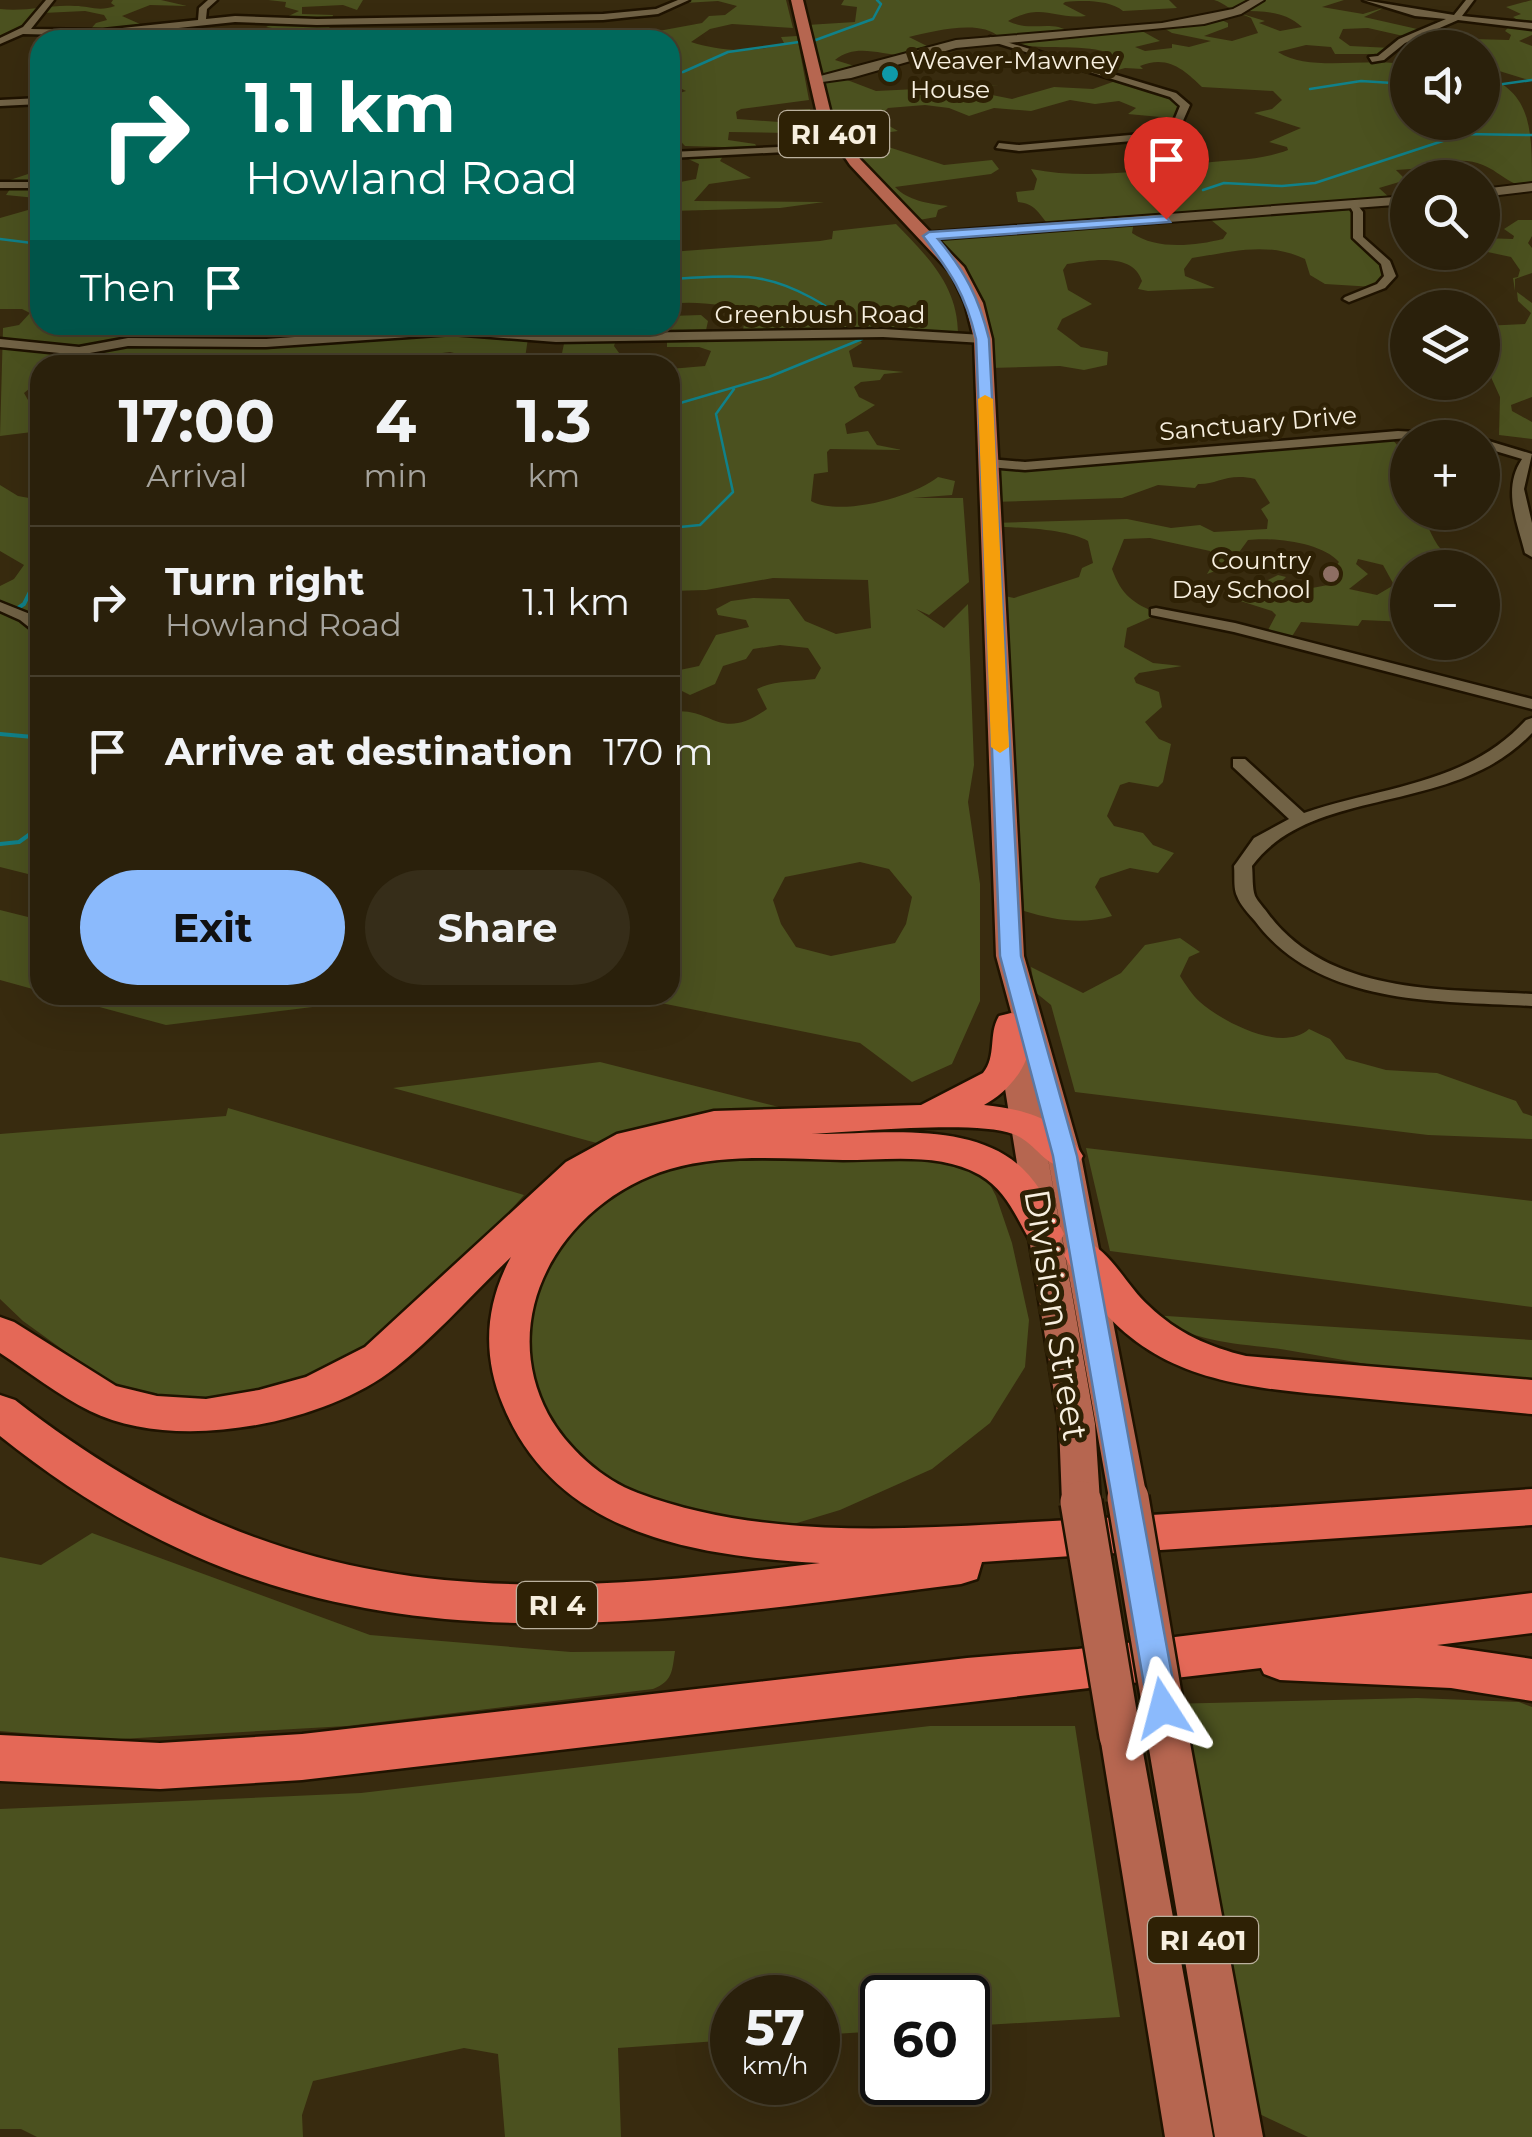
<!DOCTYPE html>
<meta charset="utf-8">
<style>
body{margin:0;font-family:Montserrat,sans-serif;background:#362d19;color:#f1f3f6;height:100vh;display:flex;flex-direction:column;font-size:38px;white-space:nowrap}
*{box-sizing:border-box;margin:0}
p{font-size:32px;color:#a5a39d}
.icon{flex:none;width:55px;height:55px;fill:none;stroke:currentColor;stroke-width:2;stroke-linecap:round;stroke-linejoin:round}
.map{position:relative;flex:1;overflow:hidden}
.side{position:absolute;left:30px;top:355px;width:650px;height:650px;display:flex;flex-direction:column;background:#2a200b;border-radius:30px;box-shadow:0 10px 40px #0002,0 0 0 2px #463e2c}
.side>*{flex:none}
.top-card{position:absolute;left:30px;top:30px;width:650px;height:305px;border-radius:30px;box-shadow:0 10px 40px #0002,0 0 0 2px #463e2c;background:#00695c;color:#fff;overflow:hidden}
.buttons{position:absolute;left:1390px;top:30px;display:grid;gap:20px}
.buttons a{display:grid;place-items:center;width:110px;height:110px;border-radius:50%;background:#2a200b;box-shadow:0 10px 40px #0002,0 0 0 2px #463e2c;font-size:50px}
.speed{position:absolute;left:710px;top:1975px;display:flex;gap:20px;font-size:50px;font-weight:700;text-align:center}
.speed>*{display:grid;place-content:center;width:130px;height:130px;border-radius:50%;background:#2a200b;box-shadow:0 10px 40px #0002,0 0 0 2px #463e2c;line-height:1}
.speed small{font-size:25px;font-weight:400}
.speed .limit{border:5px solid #111;border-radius:15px;background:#fff;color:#111}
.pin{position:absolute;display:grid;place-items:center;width:85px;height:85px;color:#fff;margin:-102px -42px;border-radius:50% 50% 50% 0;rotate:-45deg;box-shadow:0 0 10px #0007}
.pin .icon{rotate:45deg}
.me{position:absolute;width:110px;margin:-55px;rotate:351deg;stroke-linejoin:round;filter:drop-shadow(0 0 8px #0008)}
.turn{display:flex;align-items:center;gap:35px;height:210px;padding:0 50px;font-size:45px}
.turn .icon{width:130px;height:130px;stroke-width:2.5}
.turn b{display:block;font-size:70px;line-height:85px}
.then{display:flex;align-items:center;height:95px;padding:0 50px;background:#0003;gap:20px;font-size:38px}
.eta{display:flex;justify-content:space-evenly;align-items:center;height:170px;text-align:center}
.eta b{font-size:60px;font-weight:700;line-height:70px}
.cta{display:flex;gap:20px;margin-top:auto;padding:20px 50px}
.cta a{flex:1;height:115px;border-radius:60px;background:#8bbafc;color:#111;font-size:40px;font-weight:700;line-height:115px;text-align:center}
.cta a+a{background:#362d19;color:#f1f3f6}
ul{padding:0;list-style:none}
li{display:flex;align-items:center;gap:30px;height:150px;padding:0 50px;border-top:2px solid #463e2c}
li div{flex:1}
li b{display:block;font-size:38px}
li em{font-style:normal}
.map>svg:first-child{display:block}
.green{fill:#4b511f;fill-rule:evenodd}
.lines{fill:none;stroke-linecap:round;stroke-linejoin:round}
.stream-far1{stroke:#108189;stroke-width:2.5}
.stream{stroke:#108189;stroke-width:4}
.street-casing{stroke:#1f1300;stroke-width:5}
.secondary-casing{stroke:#1f1300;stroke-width:4}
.primary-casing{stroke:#1f1300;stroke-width:5}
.highway-casing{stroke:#1f1300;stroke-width:5}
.street{fill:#716245;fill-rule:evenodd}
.secondary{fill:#716245;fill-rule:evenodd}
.primary{fill:#b66650;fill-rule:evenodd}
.highway{fill:#e46857;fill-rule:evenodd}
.primary-bridge-casing{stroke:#1f1300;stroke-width:46;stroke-linecap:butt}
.primary-bridge{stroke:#b66650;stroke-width:41}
.route{fill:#8bbafc;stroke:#5a79a4;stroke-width:2.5}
.slow{fill:#f59e0b}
.culture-dot{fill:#0f9aa8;stroke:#2e2105;stroke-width:4}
.education-dot{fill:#8d6e63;stroke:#2e2105;stroke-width:4}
.labels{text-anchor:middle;stroke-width:10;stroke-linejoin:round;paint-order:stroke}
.far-poi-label{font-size:25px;fill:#f7efdf;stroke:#2e2105;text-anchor:start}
.far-street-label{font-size:25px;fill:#f7efdf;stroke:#2e2105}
.shield{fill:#2e2105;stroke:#bbb19e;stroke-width:2.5}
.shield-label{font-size:28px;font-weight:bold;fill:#f7efdf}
.near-street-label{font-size:35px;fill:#f7efdf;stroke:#2e2105}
</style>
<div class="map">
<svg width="1532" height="2137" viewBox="0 0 1532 2137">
<rect width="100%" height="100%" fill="#382b0f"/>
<path class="green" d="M113 0H161L187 6 150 5 122 16 149 28 88 32 96 23 107 20 104 15 85 11 43 13 32 27 0 42V9C28 12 49 4 75 6 89 6 99 12 115 6L111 3Z
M268 0H363L357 10 343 5 302 7V14L333 15 329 29 306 33 305 38 317 40H226L222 36 239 32 241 35 281 39 303 33 266 27 299 11 285 7 286 2Z
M687 0H786L793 28 732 24 710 29 691 42C716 50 752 55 784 43L781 37 797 36 809 100 741 109 736 112 737 119 793 123 802 119 801 112 796 110 810 109 812 119 804 121 817 146 787 147 788 133 729 132 728 140 755 144 758 148 685 146 670 130V96L686 91 670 83V40H567L571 33 615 39 702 23 709 16 725 15 737 6 718 1 684 3Z
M844 0H1169L1177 8 1123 11C1110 0 1084 0 1065 2L1063 4 1086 16C1053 20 1044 2 1008 21 1031 33 1050 19 1070 32L999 37C981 19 933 31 909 37L931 48C924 50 914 55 907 55 881 56 857 42 835 60L861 68 822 74 807 25 855 22 857 7 841 5Z
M1214 0H1344L1322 7 1363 14 1386 7 1364 17 1426 31 1440 27 1472 39 1509 40 1511 35 1505 31 1516 19 1513 17 1521 14 1506 7 1532 0V35L1519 41 1532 46V81L1483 66 1482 48 1452 47 1368 28 1343 29 1339 38 1350 46 1391 48 1384 54H1335L1331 47 1306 45 1278 52C1309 72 1363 58 1399 64L1394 70 1407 75 1408 122H1482L1483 75C1532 92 1532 129 1532 187 1502 188 1493 154 1449 162V168L1463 177 1425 168 1396 170 1406 180 1379 188 1391 199 1048 224C1038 213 1036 204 1018 202L1016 192 1034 190 1037 179 1031 169C1086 180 1147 171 1203 163 1233 159 1259 161 1288 150L1287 147 1269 142 1301 128 1254 113 1272 109 1282 100 1273 91 1202 87C1186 72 1169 54 1140 66L1143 69 1125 68 1107 73 1082 66 1112 58 1107 52C1073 43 1037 52 1005 41L1142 31 1160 41 1135 47 1145 51 1172 48V44L1189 47 1211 41 1172 33 1162 27 1217 18 1228 23V27L1204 36 1232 41 1258 33 1251 18 1239 13 1265 21 1259 23 1280 31 1302 27C1285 11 1263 11 1242 11 1229 11 1225 3 1214 0Z
M842 78 876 91 999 85 988 86 982 93 1012 99 1054 87 1093 89 1121 79 1176 97 1187 105 1182 119 1128 114 1136 108 1119 101 1095 104 1070 100 1031 111 994 108 969 116 949 108 925 105 888 108 877 119 898 131 868 135 876 143 944 165 992 160 999 169 991 174 895 187C907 200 929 204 948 206L938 210 936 217 919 220 861 161 835 125 823 81Z
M753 153 723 156 720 161 751 178 709 184 694 201 824 202 780 208 670 211V184L696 179 699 164 684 157Z
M40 170V325H670V316L701 315 708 321 705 335 742 336 744 324 755 319 757 312 753 310C725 306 697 300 670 304V252L820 241 832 239 833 231 896 224C929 258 959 287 958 337L855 335 862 343 849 351 853 367 904 372 884 374 880 380 861 382 854 387 859 397 875 405 845 424 847 434 868 431 877 445 902 450 830 449 827 452 828 472 814 474 811 501C841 517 913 497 938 477L955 481 952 495 913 498H963L969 582 929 615 916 609 944 628 968 604 974 765 968 802 980 884V1001L952 1064 912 1082 860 1043 621 995H670V712C713 705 718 744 767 709L757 689C774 680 795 682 815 679L821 668 808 648 780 645 753 649 746 659 723 666 715 684 690 695 674 687 670 672 699 666 716 635 749 627 746 620 718 615 716 609 731 601 753 598 789 599 805 621 836 634 871 628 868 580 773 578 706 590 670 591V369L705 366 711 351 699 347H667V338L617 337 614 346 622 357 620 365 561 358 565 339 528 338 524 365H487L486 361 450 352 349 365H240L243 355 226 365H40V380L24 393 32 407 40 408V431L0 436 3 328 19 325 30 313 22 309H0V218L28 210 36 198 6 195 12 186 7 181ZM860 862 889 869 912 897 906 924 895 943 831 956 796 947 781 924 773 900 785 877Z
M1350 210 1356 215 1353 237 1379 260 1387 275 1374 287 1325 284 1310 275 1305 259C1267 241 1231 252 1192 258L1184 269 1185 276 1215 288 1148 291 1138 289 1142 281C1133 252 1091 260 1067 264L1063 270 1068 290 1092 304 1062 319 1057 329 1081 347 1108 352 1107 365 1084 370 1060 366 990 368 963 268 951 252 944 253 930 238 1134 222 1132 233C1156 250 1194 246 1223 239L1227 233 1211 220Z
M1518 220H1532V236L1528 243 1532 248V273L1515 279V291L1513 278 1518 277 1520 270 1511 257 1483 251 1482 238 1513 239 1514 236 1504 229Z
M1517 292 1532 303V397L1511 405 1512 411 1532 422V439L1499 435 1500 397 1490 375 1483 373V350L1495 349 1483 326 1525 324 1531 313 1518 301Z
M1391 438 1406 455 1401 464 1407 470 1408 512 1431 513 1464 520 1432 525 1429 529C1439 550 1444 557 1467 560L1474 567 1408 568 1407 622 1362 620 1358 626 1301 622 1291 638 1267 632 1276 615 1272 611 1231 598 1278 575 1286 577 1282 581C1295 594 1311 588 1328 585L1326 578 1339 562C1321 542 1272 537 1248 540L1229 566 1207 574 1216 559 1210 551 1150 538 1124 539 1112 569C1122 596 1133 603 1159 614L1127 628 1124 647 1153 663 1182 666 1139 673 1134 678 1136 683 1159 692 1162 707 1145 722 1159 739 1171 744 1163 782 1158 787 1129 782 1120 785 1107 816 1114 826 1143 833 1153 845 1174 853 1158 873 1130 868 1100 878 1095 887 1112 916C1082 925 1054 920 1024 911L1000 595 1014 598 1079 577 1082 568 1093 563 1088 541C1068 529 1017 527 993 527L992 523 1127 519 1171 528 1200 525 1214 532 1267 529 1268 520 1261 509 1270 503 1255 479C1228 472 1216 485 1198 484L1195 488 1158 485 1122 498 991 502 989 466ZM1358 559 1383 565 1394 585 1377 595 1349 589 1368 574 1356 564Z
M0 485 18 496 40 500V877L0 867V586L14 579 24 565 0 551Z
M0 910 40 920V991L0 980Z
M1180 938 1200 952 1189 957 1180 976C1186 985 1192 995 1200 1002 1224 1023 1283 1053 1309 1029L1330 1039 1346 1059 1386 1070 1437 1073 1516 1101 1523 1113 1532 1116V1139L1428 1135 1075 1092 1051 1005 1035 992 1031 967 1083 993 1121 973 1145 945Z
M55 995H337L361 1001 166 1025Z
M600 1062 803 1113 604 1145 393 1088Z
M228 1108 524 1195 483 1241 361 1355 302 1383 195 1405 120 1391 23 1321 0 1299V1134L226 1116Z
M1086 1148 1532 1201V1307L1110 1251Z
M680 1155H974L996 1196 1012 1243 1029 1320 1025 1367 990 1423 932 1469 840 1510 787 1526 731 1534 558 1465 514 1312 571 1213Z
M1152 1315 1532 1340V1393C1454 1379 1376 1366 1298 1352 1242 1342 1203 1347 1152 1315Z
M92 1533 370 1635 571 1652 675 1651C672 1671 673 1681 653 1689L347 1726 103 1740 0 1731V1557L41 1565Z
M1417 1698 1519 1702 1532 1707V2137H1308L1251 2110 1166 1704Z
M930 1726H1075L1120 2017 968 2026V1998H882V2031L818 2035V1998H732V2040L618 2048 621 2137H505L498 2054 464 2048 313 2081 302 2115 303 2137H37L21 2129H0V1809L361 1793Z"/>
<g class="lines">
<path class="stream-far1" d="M813 41 873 19 881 4 877 0
M670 73 683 72 728 52 799 42
M1482 87 1532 80
M1310 89 1361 81 1408 84
M1203 190 1224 183 1282 186 1315 183 1464 134 1532 135
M0 239 40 244
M670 279C695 278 723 275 748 277 787 280 839 308 862 339L769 377 670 406
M670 528 700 525 733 492 716 414 734 389"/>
<path class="stream" d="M18 608 24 604 40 572
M0 734 33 737 40 745
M0 844 19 842 40 827"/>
<defs>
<path id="street" d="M46 0H54L31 29 103 30 198 20 199 8 208 0H217L207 9 206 19 235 16 317 19 603 14 656 9 678 0H689L658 14 603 20 317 25 235 22 103 36 23 34 0 44V38L23 27Z
M1363 0 1454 15 1466 0H1474L1462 16 1532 23V29L1458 20 1405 43 1384 60 1372 62 1369 57 1378 56 1399 39 1446 19 1415 16Z
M990 37 1176 93 1190 105 1178 132 1166 138 1019 151 996 148 999 143 1019 145 1164 132 1171 128 1180 106 1170 97 990 41Z
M40 98V104L0 106V100Z
M845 144 842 149 670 158V152Z
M0 182H40V188H0Z
M1348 203H1356L1363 212V237L1390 261 1396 276 1385 288 1349 302 1343 299 1345 297 1377 284 1384 276 1381 264 1353 238V212Z
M452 326 556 334 883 329 983 335 989 339 983 343 883 337 556 342 452 334 266 347 128 346 79 355 0 347V339L79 347 128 338 266 339Z
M1398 431 1453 434 1459 438H1408L1025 470 989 467 982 463 989 459 1025 462Z
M1482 439 1532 454 1524 489 1532 523V557L1525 553C1517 521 1502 489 1522 459L1482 447Z
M0 602 30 614 40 623V636L20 620 0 611Z
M1156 608 1235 623 1532 699V709L1234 632 1151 615V609Z
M1532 718V733C1454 817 1312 784 1252 866 1253 875 1252 888 1255 896 1258 902 1265 909 1269 915 1330 995 1442 989 1532 994V1006C1437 1001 1318 1006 1255 921 1249 914 1240 905 1237 896 1233 888 1235 875 1234 866L1237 862 1254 838 1289 819 1233 767V759H1245L1304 813C1382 786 1467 785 1526 720Z"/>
<path id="secondary" d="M1250 0H1264L1241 14 1204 24 956 48 851 78 815 83 809 79 956 40 1162 23 1233 9Z
M1532 183V191L1482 197V189Z
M1408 196V204L929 240 922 236 929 232Z"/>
<path id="primary" d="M791 0H803L832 118 860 159 964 267 983 303 992 339 1024 956 1081 1156 1147 1498 1141 1509 1128 1514 1115 1509 1109 1498 1044 1136 1095 1424 1100 1502 1094 1513 1081 1518 1068 1513 1062 1502 1059 1424 997 1039 1002 1032 1016 1030 996 956 974 339 965 303 951 273 850 165 818 118Z
M1120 1717 1134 1722 1140 1736 1213 2137H1165L1100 1736 1106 1722Z
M1169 1724 1184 1729 1190 1743 1263 2137H1215L1148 1743 1154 1729Z"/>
<path id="highway" d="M1011 1013 1023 1016C1044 1050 1013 1090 984 1105 1023 1109 1061 1118 1083 1156L1078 1165C1046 1175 1039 1143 1013 1134 975 1120 856 1132 811 1134 876 1135 970 1119 1022 1168 1041 1186 1053 1211 1064 1234L1058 1244 1045 1248 1032 1244C1017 1219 1007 1191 980 1175 940 1152 888 1160 843 1160 786 1159 725 1153 670 1169 566 1200 494 1312 548 1414 566 1447 602 1480 638 1493 774 1544 929 1527 1071 1520 1225 1511 1378 1500 1532 1489V1525L982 1562 977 1579 961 1584C599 1630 309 1684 0 1436V1395L15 1400C281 1607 501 1603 820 1563 695 1556 556 1535 503 1405 482 1355 485 1305 511 1257 473 1293 437 1335 395 1368 323 1425 174 1453 90 1411 59 1396 29 1372 0 1353V1317L14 1322 116 1386 157 1396 206 1399 259 1390 306 1377 365 1347 566 1162 617 1134 714 1111 921 1105 983 1073C997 1056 988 1034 999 1016Z
M1083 1240C1110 1249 1127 1287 1149 1306 1177 1333 1209 1347 1246 1356L1532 1380V1414C1471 1408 1410 1403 1349 1397 1222 1386 1132 1378 1064 1255L1069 1245Z
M1532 1593V1633L1437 1645 1532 1659V1701L1451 1688 1280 1680 1264 1674 1261 1668 302 1780 160 1789 0 1781V1735L160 1743 302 1734 967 1658 1078 1649Z"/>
</defs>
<use href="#street" class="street-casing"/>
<use href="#secondary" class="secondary-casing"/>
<use href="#primary" class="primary-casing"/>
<use href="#highway" class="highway-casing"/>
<use href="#street" class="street"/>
<use href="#secondary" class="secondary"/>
<use href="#primary" class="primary"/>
<use href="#highway" class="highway"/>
<defs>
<path id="primary-bridge" d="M1128 1498 1169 1743
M1081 1502 1120 1736"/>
</defs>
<use href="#primary-bridge" class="primary-bridge-casing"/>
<use href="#primary-bridge" class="primary-bridge"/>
</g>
<path class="route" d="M1166 216 1170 222 938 239C965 271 979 298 989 339L1021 956 1077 1156 1178 1708 1174 1718 1163 1722 1152 1718 1148 1708 1053 1156 1000 956 976 339C965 293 951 273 923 236L929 232Z"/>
<path class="slow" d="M985 395 993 399 1009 747 1000 753 991 747 978 399Z"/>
<circle class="culture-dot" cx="890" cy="74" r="10"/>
<circle class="education-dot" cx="1331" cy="574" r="10"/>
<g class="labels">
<g class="far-poi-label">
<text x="910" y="69">Weaver-Mawney<tspan x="910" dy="29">House</tspan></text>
<text x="1311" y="569" text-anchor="end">Country<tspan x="1311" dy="29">Day School</tspan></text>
</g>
<g class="far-street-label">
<text x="820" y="323">Greenbush Road</text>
<text transform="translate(1258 423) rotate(-5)" y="9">Sanctuary Drive</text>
</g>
<g class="shield">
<rect x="779" y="111" width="110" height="46" rx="8"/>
<rect x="517" y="1582" width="80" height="46" rx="8"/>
<rect x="1148" y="1917" width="110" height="46" rx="8"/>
</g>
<g class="shield-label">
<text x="834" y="144">RI 401</text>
<text x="557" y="1615">RI 4</text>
<text x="1203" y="1950">RI 401</text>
</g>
<g class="near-street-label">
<text transform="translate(1056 1315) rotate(81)" y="12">Division Street</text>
</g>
</g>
</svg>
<div class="buttons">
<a><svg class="icon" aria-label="sound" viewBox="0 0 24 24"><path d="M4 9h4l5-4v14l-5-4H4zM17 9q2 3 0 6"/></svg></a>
<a><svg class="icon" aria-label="search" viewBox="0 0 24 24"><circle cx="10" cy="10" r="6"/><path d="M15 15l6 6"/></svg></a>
<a><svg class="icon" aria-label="layers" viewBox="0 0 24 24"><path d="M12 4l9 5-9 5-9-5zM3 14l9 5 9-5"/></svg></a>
<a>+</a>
<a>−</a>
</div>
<div class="speed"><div>57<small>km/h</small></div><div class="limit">60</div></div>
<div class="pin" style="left:1166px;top:219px;background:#d93025"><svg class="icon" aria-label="arrive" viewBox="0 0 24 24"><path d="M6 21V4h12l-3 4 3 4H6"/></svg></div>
<svg class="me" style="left:1163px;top:1708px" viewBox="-20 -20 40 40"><path d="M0-17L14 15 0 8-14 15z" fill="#8bbafc" stroke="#fff" stroke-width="4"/></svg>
<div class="top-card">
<div class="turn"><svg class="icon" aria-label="right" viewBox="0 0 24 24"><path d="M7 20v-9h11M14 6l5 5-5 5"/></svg><div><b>1.1 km</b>Howland Road</div></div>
<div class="then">Then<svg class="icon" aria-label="arrive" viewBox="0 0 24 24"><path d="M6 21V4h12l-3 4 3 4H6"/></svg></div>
</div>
<section class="side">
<div class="eta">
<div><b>17:00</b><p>Arrival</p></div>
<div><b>4</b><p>min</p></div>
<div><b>1.3</b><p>km</p></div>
</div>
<ul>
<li><svg class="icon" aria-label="right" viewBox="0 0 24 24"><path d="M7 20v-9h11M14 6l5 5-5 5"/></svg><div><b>Turn right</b><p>Howland Road</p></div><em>1.1 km</em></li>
<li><svg class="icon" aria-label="arrive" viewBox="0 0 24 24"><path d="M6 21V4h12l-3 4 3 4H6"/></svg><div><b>Arrive at destination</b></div><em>170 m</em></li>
</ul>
<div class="cta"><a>Exit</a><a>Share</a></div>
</section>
</div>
